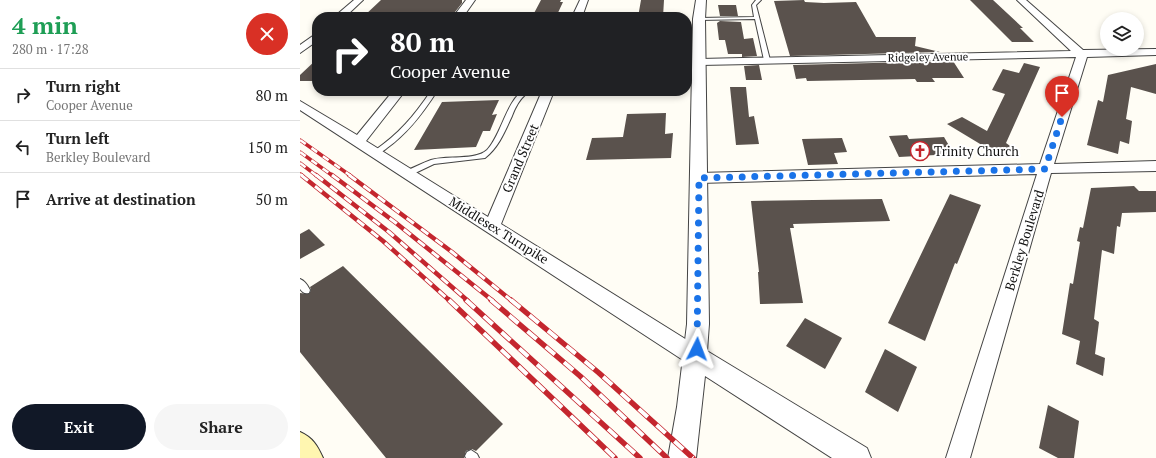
<!DOCTYPE html>
<meta charset="utf-8">
<style>
body{margin:0;font-family:"PT Serif",serif;background:#f6f6f6;color:#222;height:100vh;display:flex;flex-direction:column;font-size:15px;white-space:nowrap}
*{box-sizing:border-box;margin:0}
p{font-size:13px;color:#767676}
.icon{flex:none;width:22px;height:22px;fill:none;stroke:currentColor;stroke-width:2;stroke-linecap:round;stroke-linejoin:round}
.map{position:relative;flex:1;overflow:hidden}
.panel{display:flex;flex-direction:column;background:#fff;width:300px}
.panel>*{flex:none}
.guide{position:absolute;left:12px;top:12px;width:380px;height:84px;border-radius:16px;box-shadow:0 2px 6px #0003;background:#202124;color:#fff;overflow:hidden}
.fabs{position:absolute;left:800px;top:12px;display:grid;gap:8px}
.fabs a{display:grid;place-items:center;width:44px;height:44px;border-radius:50%;background:#fff;box-shadow:0 2px 6px #0003;font-size:20px}
.pin{position:absolute;display:grid;place-items:center;width:34px;height:34px;color:#fff;margin:-41px -17px;border-radius:50% 50% 50% 0;rotate:-45deg;box-shadow:0 0 4px #0007}
.pin .icon{rotate:45deg}
.me{position:absolute;width:44px;margin:-22px;rotate:3deg;stroke-linejoin:round;filter:drop-shadow(0 0 3px #0008)}
.turn{display:flex;align-items:center;gap:14px;height:84px;padding:0 12px;font-size:18px}
.turn .icon{width:52px;height:52px;stroke-width:2.5}
.turn b{display:block;font-size:28px;line-height:34px}
.round{display:grid;place-items:center;flex:none;width:42px;height:42px;border-radius:21px;background:#f6f6f6}
.overview{display:flex;align-items:center;justify-content:space-between;height:68px;padding:0 12px}
h1{font-size:24px;font-weight:600;line-height:30px;color:#1e9e55}
.cta{display:flex;gap:8px;margin-top:auto;padding:8px 12px}
.cta a{flex:1;height:46px;border-radius:24px;background:#111827;color:#fff;font-size:16px;font-weight:600;line-height:46px;text-align:center}
.cta a+a{background:#f6f6f6;color:#222}
ul{padding:0;list-style:none}
li{display:flex;align-items:center;gap:12px;height:52px;padding:0 12px;border-top:1px solid #e0e0e0}
li div{flex:1}
li b{display:block;font-size:15px}
li em{font-style:normal}
main{display:flex;flex:1;min-height:0}
.map>svg:first-child{display:block}
.building{fill:#5a524d}
.lines{fill:none;stroke-linecap:round;stroke-linejoin:round}
.service-casing{stroke:#444;stroke-width:2}
.minor-casing{stroke:#444;stroke-width:2}
.tertiary-casing{stroke:#444;stroke-width:2}
.secondary-casing{stroke:#333;stroke-width:2}
.service{fill:#fff;fill-rule:evenodd}
.minor{fill:#fff;fill-rule:evenodd}
.tertiary{fill:#fff;fill-rule:evenodd}
.secondary{fill:#fff6b0;fill-rule:evenodd}
.rail-far2-casing{stroke:#c4262e;stroke-width:3.5}
.rail-far1-casing{stroke:#c4262e;stroke-width:4.5}
.rail-casing{stroke:#c4262e;stroke-width:5.5}
.rail-far2{stroke:#fff;stroke-width:2.5;stroke-dasharray:7;stroke-linecap:butt}
.rail-far1{stroke:#fff;stroke-width:3;stroke-dasharray:9;stroke-linecap:butt}
.rail{stroke:#fff;stroke-width:4;stroke-dasharray:12;stroke-linecap:butt}
.route{stroke:#1a73e8;stroke-width:7;stroke-dasharray:0 12.6}
.labels{text-anchor:middle;stroke-width:4;stroke-linejoin:round;paint-order:stroke}
.far-street-label{font-size:11px;fill:#111;stroke:#fff}
.poi-label{font-size:13px;fill:#111;stroke:#fff;text-anchor:start}
.street-label{font-size:13px;fill:#111;stroke:#fff}
</style>
<main>
<section class="panel">
<div class="overview"><div><h1>4 min</h1><p>280 m · 17:28</p></div><a class="round" style="background:#d93025;color:#fff"><svg class="icon" aria-label="close" viewBox="0 0 24 24"><path d="M6 6l12 12M18 6L6 18"/></svg></a></div>
<ul>
<li><svg class="icon" aria-label="right" viewBox="0 0 24 24"><path d="M7 20v-9h11M14 6l5 5-5 5"/></svg><div><b>Turn right</b><p>Cooper Avenue</p></div><em>80 m</em></li>
<li><svg class="icon" aria-label="left" viewBox="0 0 24 24"><path d="M17 20v-9H6M10 6l-5 5 5 5"/></svg><div><b>Turn left</b><p>Berkley Boulevard</p></div><em>150 m</em></li>
<li><svg class="icon" aria-label="arrive" viewBox="0 0 24 24"><path d="M6 21V4h12l-3 4 3 4H6"/></svg><div><b>Arrive at destination</b></div><em>50 m</em></li>
</ul>
<div class="cta"><a>Exit</a><a>Share</a></div>
</section>
<div class="map">
<svg width="856" height="458" viewBox="0 0 856 458">
<rect width="100%" height="100%" fill="#fffdf5"/>
<path class="building" d="M81 0H162V3L155 12 64 16Z
M241 0H261L260 2H263L256 17H232Z
M341 0H364L363 17H338Z
M504 0 505 2 524 3 556 2 576 37H616L615 46 640 52 490 56 474 1Z
M670 0H693L723 28H720L734 42H712Z
M418 5H436L438 16H420Z
M420 21 441 22 444 39 453 38 457 56 442 57V54H428L425 40H419L417 23Z
M17 59V81H0V75Z
M653 61 664 78H632L635 82H617L615 79 507 81 506 78 496 79 493 65Z
M724 63 740 67 706 143 713 148 700 156 647 124 662 117 687 131 705 94 692 90 703 69 719 73Z
M856 64V94L831 87 826 119 832 121 829 144 820 141 818 154 787 145 798 100 803 102 808 75Z
M459 65 462 80H446L444 66Z
M430 87H446L449 117 454 116 459 144 436 145Z
M199 100 192 115 197 114 190 131H183L176 147 114 150 142 102Z
M366 113 365 134 373 133 371 158 286 160 292 138 323 137 327 114Z
M607 135 609 139 644 137 654 154 599 157 589 136Z
M542 138 547 152 534 153 538 164 508 165 502 139Z
M834 186 839 191H856V212L822 213 820 227 817 226 814 254 802 250 794 319 799 322 795 354 805 358 803 376 776 364 780 341 762 334 770 283 773 284 780 242 777 241 780 227 783 228 791 188Z
M650 194 681 205 657 264 655 263 625 341 588 323Z
M582 199 590 221 493 224 494 228H490L503 303 460 304 458 272H459L451 201Z
M9 229 25 245 0 259V234Z
M43 266 203 424 176 451 172 449 166 451 164 458H86L0 352V293L9 294 11 290 10 287Z
M505 318 542 338 525 369 486 346Z
M585 349 617 367 598 412 565 392Z
M748 405 779 421 774 458H758L739 448Z"/>
<g class="lines">
<defs>
<path id="service" d="M456 0H461L456 5 470 60 469 61 464 60 455 19 399 20 397 19 399 18 454 17 452 5Z
M131 91H137C123 113 108 133 87 148 83 151 79 155 74 155V151C99 134 114 116 131 91Z
M224 91 250 92 247 94 225 95C219 100 215 108 212 116 205 131 199 147 185 158L134 164 111 175H105L104 173 105 171C114 168 122 163 131 160 146 155 175 161 187 150 201 136 208 97 224 91Z
M0 279C5 281 8 286 10 290L9 293C5 294 3 293 0 289Z
M171 450 177 454 179 458H166L165 456 167 452Z"/>
<path id="minor" d="M54 0H63L45 17H34Z
M166 0H175L163 17H153Z
M280 0H288L282 17H272Z
M717 0H726L783 50 856 49V55L787 57 754 164 856 161V171L751 173 670 458H646L737 174 399 183 394 181 392 178 394 175 399 173 740 164 776 57 400 65 395 62 400 59 771 51Z
M17 33V41L0 53V45Z
M93 91H105L66 141 188 217 242 91H254L201 224 403 350 406 357 403 364 396 366 389 364 0 110V101L57 135Z"/>
<path id="tertiary" d="M396 0H406L405 19 409 324 407 351 567 448 571 458H532L405 376 396 458H368L377 407 387 324 393 19Z"/>
<path id="secondary" d="M0 432C13 438 17 445 23 458H0Z"/>
</defs>
<use href="#service" class="service-casing"/>
<use href="#minor" class="minor-casing"/>
<use href="#tertiary" class="tertiary-casing"/>
<use href="#secondary" class="secondary-casing"/>
<use href="#service" class="service"/>
<use href="#minor" class="minor"/>
<use href="#tertiary" class="tertiary"/>
<use href="#secondary" class="secondary"/>
<defs>
<path id="rail-far2" d="M0 140 51 176
M0 152 33 176
M0 163 17 176
M0 174 3 176"/>
<path id="rail-far1" d="M1 175 83 241 150 301
M16 175 89 232 168 301
M32 175 96 223 193 301
M49 175 152 252 212 301"/>
<path id="rail" d="M149 300 315 458
M166 300 340 458
M191 300 280 376 367 458
M211 300 299 373 393 458"/>
</defs>
<use href="#rail-far2" class="rail-far2-casing"/>
<use href="#rail-far1" class="rail-far1-casing"/>
<use href="#rail" class="rail-casing"/>
<use href="#rail-far2" class="rail-far2"/>
<use href="#rail-far1" class="rail-far1"/>
<use href="#rail" class="rail"/>
</g>
<g class="lines">
<path class="route" d="M397 349 399 178 745 169 762 117"/>
</g>
<defs>
<symbol id="church-ring" viewBox="-11 -11 22 22"><circle r="9.5" fill="#fff" stroke="#c4262e" stroke-width="1.5"/><path d="M-1.2-6h2.4v3.5h3.3v2.4h-3.3V6h-2.4V-.1h-3.3v-2.4h3.3Z" fill="#c4262e"/></symbol>
</defs>
<g fill-rule="evenodd">
<use href="#church-ring" x="609" y="140" width="22" height="22"/>
</g>
<g class="labels">
<g class="far-street-label">
<text transform="translate(628 57) rotate(-1)" y="4">Ridgeley Avenue</text>
</g>
<g class="poi-label">
<text x="634" y="156">Trinity Church</text>
</g>
<g class="street-label">
<text transform="translate(220 158) rotate(-67)" y="5">Grand Street</text>
<text transform="translate(199 230) rotate(32)" y="5">Middlesex Turnpike</text>
<text transform="translate(724 240) rotate(-73)" y="5">Berkley Boulevard</text>
</g>
</g>
</svg>
<div class="fabs">
<a><svg class="icon" aria-label="layers" viewBox="0 0 24 24"><path d="M12 4l9 5-9 5-9-5zM3 14l9 5 9-5"/></svg></a>
</div>
<div class="pin" style="left:762px;top:117px;background:#d93025"><svg class="icon" aria-label="arrive" viewBox="0 0 24 24"><path d="M6 21V4h12l-3 4 3 4H6"/></svg></div>
<svg class="me" style="left:397px;top:349px" viewBox="-20 -20 40 40"><path d="M0-17L14 15 0 8-14 15z" fill="#1a73e8" stroke="#fff" stroke-width="4"/></svg>
<div class="guide">
<div class="turn"><svg class="icon" aria-label="right" viewBox="0 0 24 24"><path d="M7 20v-9h11M14 6l5 5-5 5"/></svg><div><b>80 m</b>Cooper Avenue</div></div>
</div>
</div>
</main>
